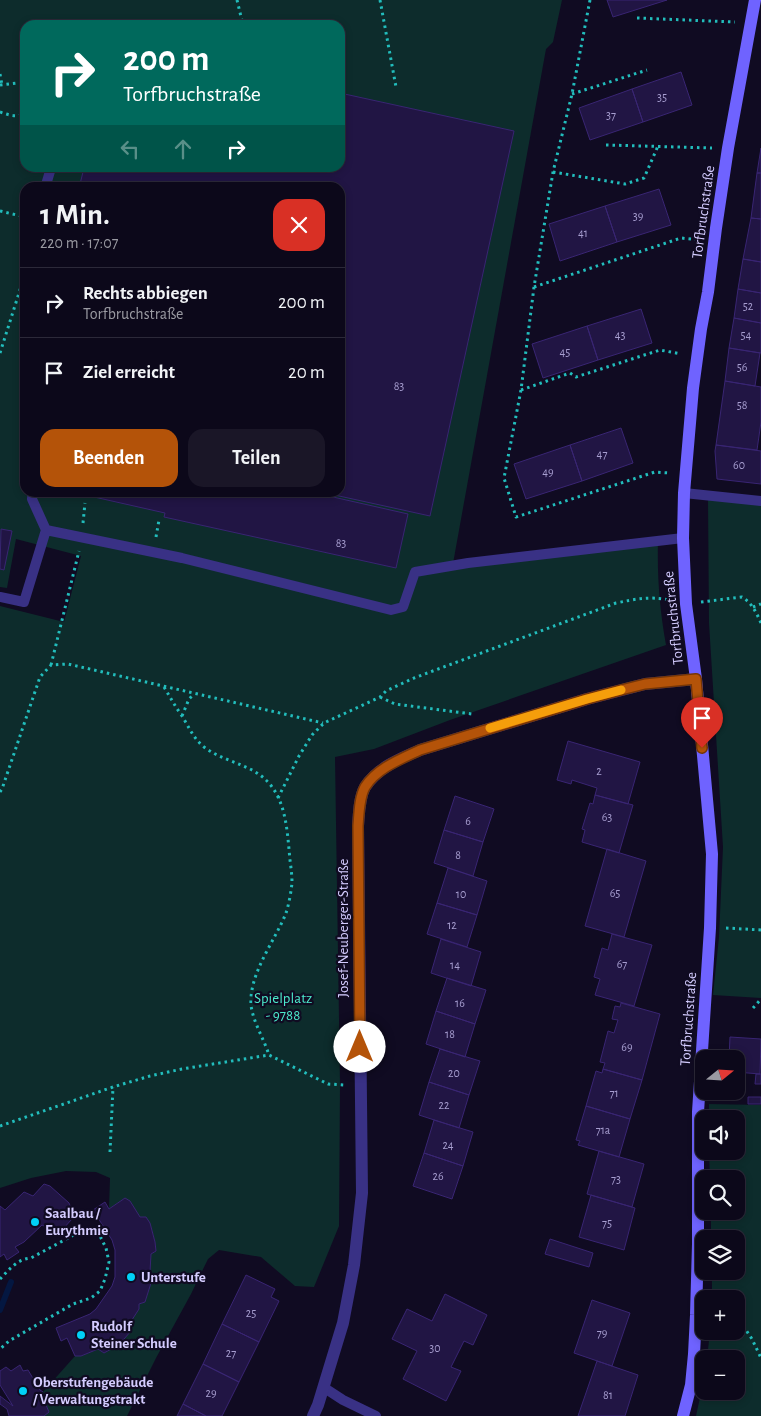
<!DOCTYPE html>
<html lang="de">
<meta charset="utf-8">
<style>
body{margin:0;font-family:"Alegreya Sans",sans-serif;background:#1a1627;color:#f1f3f6;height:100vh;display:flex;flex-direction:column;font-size:19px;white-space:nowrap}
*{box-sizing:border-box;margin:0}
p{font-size:16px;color:#9a9aa2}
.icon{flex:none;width:28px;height:28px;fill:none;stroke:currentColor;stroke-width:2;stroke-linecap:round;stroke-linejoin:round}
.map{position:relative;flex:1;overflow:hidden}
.drawer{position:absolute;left:20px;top:182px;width:325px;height:315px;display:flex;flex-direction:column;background:#0c081a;border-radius:15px;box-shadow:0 2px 8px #0003,0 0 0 1px #2c2939}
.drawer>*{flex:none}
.top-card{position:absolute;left:20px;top:20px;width:325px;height:152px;border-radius:15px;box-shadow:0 2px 8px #0003,0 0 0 1px #2c2939;background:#00695c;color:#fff;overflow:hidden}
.needle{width:32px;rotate:72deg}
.buttons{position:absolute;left:695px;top:1050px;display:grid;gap:10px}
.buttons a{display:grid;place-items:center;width:50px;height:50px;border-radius:10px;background:#0c081a;box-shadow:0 2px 8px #0003,0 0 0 1px #2c2939;font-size:25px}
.pin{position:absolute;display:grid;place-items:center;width:42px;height:42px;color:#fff;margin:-51px -21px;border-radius:50% 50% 50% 0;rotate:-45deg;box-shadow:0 0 5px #0007}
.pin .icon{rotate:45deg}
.me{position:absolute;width:55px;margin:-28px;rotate:0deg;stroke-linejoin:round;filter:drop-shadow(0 0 4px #0008)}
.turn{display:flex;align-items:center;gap:18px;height:105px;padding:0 20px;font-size:22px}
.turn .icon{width:65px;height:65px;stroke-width:2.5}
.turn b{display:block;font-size:35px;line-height:42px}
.lanes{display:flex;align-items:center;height:48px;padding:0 20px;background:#0003;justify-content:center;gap:25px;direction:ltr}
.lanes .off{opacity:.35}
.round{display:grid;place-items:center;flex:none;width:52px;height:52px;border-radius:15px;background:#1a1627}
.head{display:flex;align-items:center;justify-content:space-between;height:85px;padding:0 20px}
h1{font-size:30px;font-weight:700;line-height:38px}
.cta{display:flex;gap:10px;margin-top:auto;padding:10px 20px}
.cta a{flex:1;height:58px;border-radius:15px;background:#b45309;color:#fff;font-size:20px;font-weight:700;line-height:58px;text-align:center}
.cta a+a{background:#1a1627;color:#f1f3f6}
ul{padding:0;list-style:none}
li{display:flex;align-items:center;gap:15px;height:70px;padding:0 20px;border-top:1px solid #2c2939}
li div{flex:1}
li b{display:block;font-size:19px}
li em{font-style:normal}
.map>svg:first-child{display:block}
.green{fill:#0d2c2c;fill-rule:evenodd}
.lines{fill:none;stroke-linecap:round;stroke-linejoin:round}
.stream{stroke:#041741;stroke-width:6}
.building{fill:#211544;stroke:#392573}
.path{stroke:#22bdbc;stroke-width:3;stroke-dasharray:2.5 4;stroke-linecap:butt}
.lane{stroke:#393185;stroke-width:10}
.street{stroke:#393185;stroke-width:12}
.secondary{stroke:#6f63ff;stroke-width:12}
.route-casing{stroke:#753606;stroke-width:12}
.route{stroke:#b45309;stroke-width:9}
.slow{stroke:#f59e0b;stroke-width:9}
.poi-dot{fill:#00d0f7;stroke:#100b22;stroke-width:2}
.labels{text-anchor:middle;stroke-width:4.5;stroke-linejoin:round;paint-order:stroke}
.number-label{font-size:12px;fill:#a79ed0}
.street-label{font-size:15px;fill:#d4ccff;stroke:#100b22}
.park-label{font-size:15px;fill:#4ceacc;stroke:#100b22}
.poi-label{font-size:15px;font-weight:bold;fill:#d4ccff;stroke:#100b22;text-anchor:start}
</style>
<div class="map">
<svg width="761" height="1416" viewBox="0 0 761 1416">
<rect width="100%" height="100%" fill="#100b22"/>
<path class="green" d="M0 0H562L553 42 546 49 452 569 658 542C657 578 660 611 666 645L450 720 374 749 335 757 340 1084 339 1226 314 1287 295 1286 261 1257 219 1250 208 1259 191 1294 156 1358 127 1416H44L49 1412 41 1393 43 1392 75 1356H81L98 1349 104 1353 113 1348 139 1309V1304L145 1302 151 1283 148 1278 150 1272 151 1254 156 1251C155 1239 152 1227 146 1217H140L125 1198 109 1209 110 1178 96 1172 66 1171 31 1178 0 1188V606L64 622 81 556 16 539 7 588 0 587ZM25 25H340V168H25ZM25 188H340V492H25Z
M708 499 761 503V998L713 995 719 937 723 847 709 623Z
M709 1104 761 1105V1416H696L704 1379V1391H736V1359H707L710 1331H736V1299H712V1271H736V1239H711V1211H736V1179H710L709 1151H736V1119H709Z"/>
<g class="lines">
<path class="stream" d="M0 1310 11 1282"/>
</g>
<path class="building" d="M607 0H667L613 17Z
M681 72 692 105 643 122 632 89Z
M632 89 643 122 590 140 579 108Z
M340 93 514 131 430 516 321 492H340V188H79L84 168H340Z
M761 148V173H757Z
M757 173H761V219L751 218Z
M659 189 671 225 617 242 605 206Z
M605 206 617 242 560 261 549 224Z
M751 218 761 219V262L743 259Z
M743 259 761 262V293L738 289Z
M738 289 761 293V323L734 318Z
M641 309 652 343 598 360 587 326Z
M734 318 761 323V353L729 348Z
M587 326 598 360 543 378 532 344Z
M729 348 760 353 755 386 725 381Z
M725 381 761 387V422L757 450 716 445Z
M621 428 633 463 582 481 570 445Z
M570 445 582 481 526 499 514 464Z
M716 445 761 451V484L717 479 715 451Z
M72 492H311L408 514 396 568 164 517 165 513Z
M1 529 12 531 4 570 0 569Z
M568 741 640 762 628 804 595 795 597 788 572 780 571 784 557 780Z
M595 795 633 805 619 853 582 842 585 830 582 829 590 803 593 804Z
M455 796 494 809 483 842 444 830Z
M444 830 483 842 473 876 434 863Z
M607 849 646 861 624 937 585 926Z
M448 868 487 881 477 915 437 903Z
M437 903 477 915 467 947 427 934Z
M612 934 652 945 634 1006 595 995 600 979 594 977 602 948 608 950Z
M441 939 481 952 471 986 431 973Z
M447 978 486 990 475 1024 436 1011Z
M621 1003 660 1014 642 1080 603 1069 605 1063 600 1062 608 1031 614 1033 618 1020 612 1019 615 1006 620 1007Z
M436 1011 475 1024 465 1057 426 1044Z
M730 1037 761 1039 760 1074 736 1072V1059H729Z
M440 1049 480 1061 469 1095 429 1082Z
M603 1069 642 1080 630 1119 586 1106 596 1071 602 1073Z
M756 1074H761V1084H755Z
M429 1082 469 1095 459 1128 419 1115Z
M748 1097H761V1104H748Z
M586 1106 630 1119 619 1157 578 1145 580 1141 576 1140Z
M434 1120 473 1132 463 1166 424 1153Z
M599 1151 644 1164 632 1207 587 1194Z
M424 1153 463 1166 452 1199 413 1186Z
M44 1184 50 1186 69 1203 71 1208 68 1212 72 1219 62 1230 55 1227 52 1230 42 1225 24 1242 15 1247 19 1252 7 1260 4 1254 0 1257V1206L5 1210 24 1192 33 1196Z
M591 1195 635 1208 624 1250 579 1237Z
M125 1198 130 1201 140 1217H146L150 1223 155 1242 156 1251 151 1254 150 1272 148 1278 151 1283 145 1302 139 1304V1309L128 1326 131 1331 124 1339 113 1348 104 1353 98 1349 81 1356H75L67 1338 61 1341 56 1328 90 1314 96 1309 112 1286 115 1277V1250L112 1240 93 1210 105 1202 109 1209Z
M550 1239 593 1253 589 1267 545 1254Z
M246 1275 275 1289 271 1297 279 1301 259 1342 222 1324Z
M445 1294 487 1315 473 1345 464 1341 451 1367 461 1371 446 1401 403 1379 417 1351 392 1339 407 1309 432 1321Z
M592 1300 630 1313 612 1366 574 1353Z
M222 1324 259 1342 239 1382 203 1364Z
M597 1361 638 1375 625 1416H578Z
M203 1364 239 1382 222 1416H206L183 1404Z
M20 1365 23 1371 28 1370 40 1390 43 1392 41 1393 49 1412 44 1416H9L7 1409 0 1404V1396L13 1406 0 1385V1371L6 1367 11 1371Z
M183 1404 206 1416H177Z"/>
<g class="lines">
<path class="path" d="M237 0 243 25
M380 0 396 87
M590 0 572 94 553 172 534 287 521 390 504 478 516 517 655 472 669 473
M637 18 735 22
M0 74 2 85
M0 85 25 82
M572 94 647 70
M0 112C9 115 17 118 25 113
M606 145 712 148
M553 172 625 184 644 178 658 146
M65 188 67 185 81 182
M0 211 25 217
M534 287 681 238 699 240
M0 353 25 274
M521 390 570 373 576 377 660 350 681 354
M83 523 85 503
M156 537 159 520
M701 602 742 597C752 603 756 612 761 623
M753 607 761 604
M51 665 79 551
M164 687C170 697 175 706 182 716 189 727 193 738 204 747 229 766 262 763 278 797 287 815 288 840 290 860 291 868 292 875 292 883 291 892 289 904 286 913 275 941 249 973 251 1005 253 1022 264 1039 269 1055
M380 697 395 704 472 714 473 716
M182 716 189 699 194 694
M0 792 2 789 40 677 51 665 68 664 323 723
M278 798 299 756 312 735 324 723 380 697 386 691 414 678 616 603C636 599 649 596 670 600
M726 928 761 930
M753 1008 761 999
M0 1126 113 1087 150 1076 182 1069 269 1055 328 1084 345 1085
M110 1152 113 1087
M0 1279C9 1270 17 1259 31 1258L83 1230 99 1234 106 1248 109 1262 105 1279 100 1291 91 1298 73 1304 9 1341 0 1349
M711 1293 724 1295 726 1299
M736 1315 752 1339 761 1358"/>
<path class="lane" d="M45 188 51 168
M684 493 761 501
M46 530 182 558 391 610 403 607 415 572 468 563 683 538
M0 597 24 602 46 530 32 499 33 492
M323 1387 343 1400 376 1416"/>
<path class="street" d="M313 1416 318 1405 343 1323 354 1265 362 1193 358 826C359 814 359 798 365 787 377 768 401 758 420 750L587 699 645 684 696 679"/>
<path class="secondary" d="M683 1416 691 1385 694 1354 696 1315 698 1244V1112L710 928 712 854 696 679 686 604 683 538 684 493 693 388 701 329 708 292 716 228 728 148 755 0"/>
</g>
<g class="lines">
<defs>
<path id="route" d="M360 1047 358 826C359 814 359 798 365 787 377 768 401 759 420 750L587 699 625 689 645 684 696 679 702 748"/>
</defs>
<use href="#route" class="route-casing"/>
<use href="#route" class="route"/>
<path class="slow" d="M490 728 587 699 621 690"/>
</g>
<g class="poi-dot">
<circle cx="35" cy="1222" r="5"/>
<circle cx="131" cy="1277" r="5"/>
<circle cx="81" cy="1335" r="5"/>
<circle cx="23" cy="1391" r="5"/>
</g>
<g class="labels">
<g class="number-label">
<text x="662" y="101">35</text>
<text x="611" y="119">37</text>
<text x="638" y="220">39</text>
<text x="583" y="237">41</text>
<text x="748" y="310">52</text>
<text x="620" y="339">43</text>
<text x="746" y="339">54</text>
<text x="565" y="356">45</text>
<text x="742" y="371">56</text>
<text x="399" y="390">83</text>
<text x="742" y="409">58</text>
<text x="602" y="458">47</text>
<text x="739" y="469">60</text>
<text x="548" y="476">49</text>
<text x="341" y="547">83</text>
<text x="599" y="775">2</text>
<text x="607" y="821">63</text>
<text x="468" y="825">6</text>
<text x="458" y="859">8</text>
<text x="615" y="897">65</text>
<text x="461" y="898">10</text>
<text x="452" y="929">12</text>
<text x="622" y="968">67</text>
<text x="455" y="969">14</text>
<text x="460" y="1007">16</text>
<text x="450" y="1038">18</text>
<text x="627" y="1051">69</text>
<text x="454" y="1077">20</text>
<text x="614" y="1097">71</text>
<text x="444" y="1109">22</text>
<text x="603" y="1134">71a</text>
<text x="448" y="1149">24</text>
<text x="438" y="1180">26</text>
<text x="616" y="1183">73</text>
<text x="607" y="1227">75</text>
<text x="251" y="1317">25</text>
<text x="602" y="1337">79</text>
<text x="435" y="1352">30</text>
<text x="231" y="1357">27</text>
<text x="211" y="1397">29</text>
<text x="608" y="1399">81</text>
</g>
<g class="street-label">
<text transform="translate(703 212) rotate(-82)" y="5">Torfbruchstraße</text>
<text transform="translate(673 618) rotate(-96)" y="5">Torfbruchstraße</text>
<text transform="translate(343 928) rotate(-90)" y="5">Josef-Neuberger-Straße</text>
<text transform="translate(688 1019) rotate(-86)" y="5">Torfbruchstraße</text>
</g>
<g class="park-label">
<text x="283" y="1003">Spielplatz<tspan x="283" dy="17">- 9788</tspan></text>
</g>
<g class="poi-label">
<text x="45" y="1218">Saalbau /<tspan x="45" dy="17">Eurythmie</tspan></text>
<text x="141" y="1282">Unterstufe</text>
<text x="91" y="1331">Rudolf<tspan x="91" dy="17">Steiner Schule</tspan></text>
<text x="33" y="1387">Oberstufengebäude<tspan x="33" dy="17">/ Verwaltungstrakt</tspan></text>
</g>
</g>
</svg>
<div class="buttons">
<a><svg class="needle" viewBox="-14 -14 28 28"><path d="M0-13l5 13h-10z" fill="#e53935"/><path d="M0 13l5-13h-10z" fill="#9a9aa2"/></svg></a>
<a><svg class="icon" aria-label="sound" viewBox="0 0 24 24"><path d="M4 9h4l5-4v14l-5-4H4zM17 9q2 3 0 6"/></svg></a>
<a><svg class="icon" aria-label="search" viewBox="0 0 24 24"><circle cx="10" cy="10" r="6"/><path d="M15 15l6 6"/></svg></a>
<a><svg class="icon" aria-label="layers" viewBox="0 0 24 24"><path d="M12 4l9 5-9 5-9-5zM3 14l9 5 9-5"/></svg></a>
<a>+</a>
<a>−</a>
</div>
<div class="pin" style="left:702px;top:748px;background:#d93025"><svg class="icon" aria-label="arrive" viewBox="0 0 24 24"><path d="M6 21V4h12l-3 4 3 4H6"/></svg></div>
<svg class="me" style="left:360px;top:1047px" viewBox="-20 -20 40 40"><circle r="19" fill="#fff"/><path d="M0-13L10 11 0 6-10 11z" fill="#b45309"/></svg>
<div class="top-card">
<div class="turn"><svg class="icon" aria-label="right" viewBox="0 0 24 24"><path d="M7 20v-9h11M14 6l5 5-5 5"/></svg><div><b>200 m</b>Torfbruchstraße</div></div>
<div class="lanes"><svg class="icon off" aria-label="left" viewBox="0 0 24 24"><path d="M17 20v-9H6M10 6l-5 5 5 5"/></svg><svg class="icon off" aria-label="ahead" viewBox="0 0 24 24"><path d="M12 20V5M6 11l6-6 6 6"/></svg><svg class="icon" aria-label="right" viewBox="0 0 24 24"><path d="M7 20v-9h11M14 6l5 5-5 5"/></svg></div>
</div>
<section class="drawer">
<div class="head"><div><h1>1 Min.</h1><p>220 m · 17:07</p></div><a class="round" style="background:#d93025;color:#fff"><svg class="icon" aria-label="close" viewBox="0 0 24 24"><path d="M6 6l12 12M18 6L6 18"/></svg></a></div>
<ul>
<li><svg class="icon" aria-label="right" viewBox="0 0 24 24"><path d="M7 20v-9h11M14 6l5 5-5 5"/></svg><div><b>Rechts abbiegen</b><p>Torfbruchstraße</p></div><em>200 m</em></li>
<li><svg class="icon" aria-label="arrive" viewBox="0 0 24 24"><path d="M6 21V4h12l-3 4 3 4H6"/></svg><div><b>Ziel erreicht</b></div><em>20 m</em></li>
</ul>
<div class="cta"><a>Beenden</a><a>Teilen</a></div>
</section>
</div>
